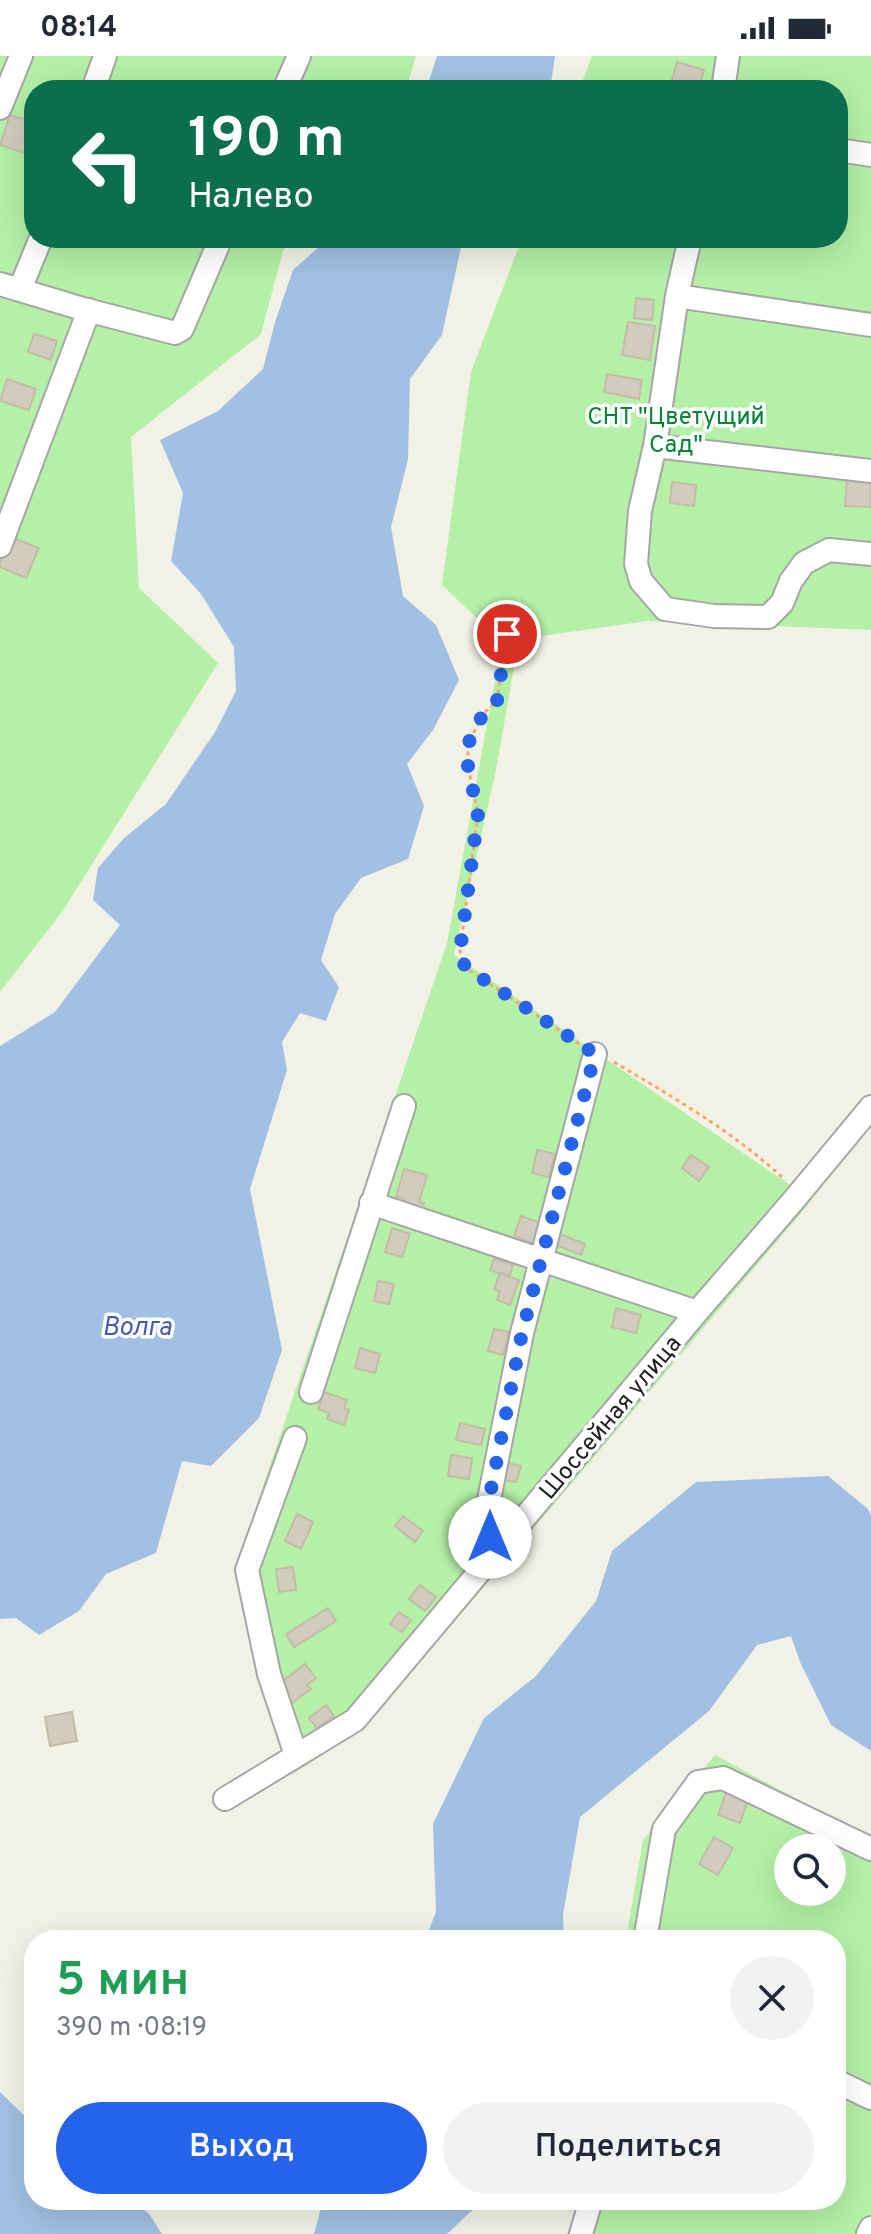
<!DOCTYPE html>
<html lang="ru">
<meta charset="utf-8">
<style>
body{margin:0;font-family:Overpass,sans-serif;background:#f2f2f3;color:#1f2937;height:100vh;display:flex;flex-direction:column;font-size:30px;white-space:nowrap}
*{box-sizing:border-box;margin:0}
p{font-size:26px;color:#747a83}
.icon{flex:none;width:44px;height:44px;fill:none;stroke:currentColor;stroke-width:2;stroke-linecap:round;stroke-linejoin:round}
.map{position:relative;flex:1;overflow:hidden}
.details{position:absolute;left:24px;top:1874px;width:822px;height:280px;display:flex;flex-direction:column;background:#fff;border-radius:32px;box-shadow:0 8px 32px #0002}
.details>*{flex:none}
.guide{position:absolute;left:24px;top:24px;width:824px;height:168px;border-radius:32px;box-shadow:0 8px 32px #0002;background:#0b6e4f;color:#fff;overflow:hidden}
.buttons{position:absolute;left:774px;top:1778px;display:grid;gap:16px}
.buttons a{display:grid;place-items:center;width:72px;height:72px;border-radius:50%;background:#fff;box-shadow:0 8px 32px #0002;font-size:40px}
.pin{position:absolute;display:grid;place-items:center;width:68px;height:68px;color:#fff;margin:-34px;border:4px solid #fff;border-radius:50%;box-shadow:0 2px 8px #0007}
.me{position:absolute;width:88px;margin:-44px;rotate:0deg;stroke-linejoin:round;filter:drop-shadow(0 0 6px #0008)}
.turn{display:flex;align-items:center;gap:28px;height:168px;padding:0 32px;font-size:36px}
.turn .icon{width:104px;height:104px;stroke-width:2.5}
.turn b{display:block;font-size:56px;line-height:68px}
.round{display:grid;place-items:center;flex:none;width:84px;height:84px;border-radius:42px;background:#f2f2f3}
.summary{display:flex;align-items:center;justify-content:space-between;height:136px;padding:0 32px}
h1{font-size:48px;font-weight:600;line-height:60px;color:#1e9e55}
.primary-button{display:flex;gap:16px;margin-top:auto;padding:16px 32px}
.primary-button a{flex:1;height:92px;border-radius:48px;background:#2563eb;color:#fff;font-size:32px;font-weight:600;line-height:92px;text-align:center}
.primary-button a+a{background:#f2f2f3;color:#1f2937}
.status{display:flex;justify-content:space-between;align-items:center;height:56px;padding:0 40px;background:#fff;direction:ltr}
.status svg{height:22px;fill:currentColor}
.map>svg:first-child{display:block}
.grass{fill:#b4f0a6;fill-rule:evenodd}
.water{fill:#a1c0e3}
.building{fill:#d1ccbe;stroke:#c4bca6;stroke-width:2}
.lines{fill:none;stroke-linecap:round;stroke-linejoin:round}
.minor-casing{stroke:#a6a6a6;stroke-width:26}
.path{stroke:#ffa568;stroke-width:3;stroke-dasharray:4 4;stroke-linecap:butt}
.minor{stroke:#fff;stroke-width:22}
.route{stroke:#2563eb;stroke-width:14;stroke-dasharray:0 25.2}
.labels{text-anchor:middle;stroke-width:7;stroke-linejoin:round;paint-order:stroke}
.park-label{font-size:24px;fill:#028434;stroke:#fff}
.street-label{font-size:24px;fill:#1f1f1f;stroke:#fff}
.water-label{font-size:26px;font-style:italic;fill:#4259b9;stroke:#fff}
</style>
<div class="status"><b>08:14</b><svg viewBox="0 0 49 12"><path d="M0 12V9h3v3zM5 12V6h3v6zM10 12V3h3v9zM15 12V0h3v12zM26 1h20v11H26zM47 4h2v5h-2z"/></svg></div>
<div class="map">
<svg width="871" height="2178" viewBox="0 0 871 2178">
<rect width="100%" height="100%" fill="#f1f1e5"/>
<path class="grass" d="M0 0H416L406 34H34V182H294L283 195 261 278 131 381 139 532 218 607 62 856 0 936Z
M592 0H871V574L648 565 519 583 495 719 454 899 812 1144 365 1671 293 1718 282 1699 262 1633 237 1507 447 887 502 586 442 529 471 316 522 182H838V34H579Z
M715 1699 871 1783V2178H567L579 2153 580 2144H836V1884H626L643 1784ZM788 1792H832V1836H788Z"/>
<path class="water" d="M437 0H555L550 34H426Z
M329 182H463L442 279 410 323 408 403 391 471 403 540 436 569 459 624 433 674 407 708 424 750 408 803 361 822 335 858 321 904 339 931 326 965 300 957 282 986 287 1014 250 1133 282 1294 259 1362 211 1410 182 1405 156 1497 106 1518 79 1555 39 1579 16 1562 0 1563V990L55 956 120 869 93 844 98 812 124 782 166 748 215 676 236 635 234 591 201 538 171 505 183 437 160 384 218 355 263 313 275 266 293 214Z
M828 1420 868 1453 871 1460V1695L831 1669 800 1606 791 1580 757 1589 709 1655 580 1761 563 1859 564 1884H425L436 1856 433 1768 484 1662 536 1620 596 1545 612 1495 696 1426Z
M0 2036 34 2069V2144H133L150 2159 162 2178H0Z
M323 2144H483L447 2178H314Z"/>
<path class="building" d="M677 6 704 14 699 32 672 24Z
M10 59 34 67V91L31 99 0 89Z
M636 242 654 244 652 264 634 262Z
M628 266 655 270 650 304 622 299Z
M34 278 57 285 51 304 28 296Z
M607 318 642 324 639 343 604 336Z
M7 323 36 333 29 354 0 345Z
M847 423 871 425V451L845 450Z
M672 426 696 429 694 450 670 447Z
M11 481 39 492 26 522 0 511V506Z
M537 1094 555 1098 549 1121 532 1117Z
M691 1099 709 1111 699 1125 682 1112Z
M404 1113 427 1119 419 1146 424 1147 421 1155 403 1150 405 1143 396 1141Z
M521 1160 541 1167 534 1187 514 1180Z
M392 1172 410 1178 402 1201 385 1196Z
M560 1178 585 1188 581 1199 556 1189Z
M494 1203 513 1209 509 1221 490 1214Z
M500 1217 519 1224 510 1249 497 1244 500 1236 494 1233Z
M378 1225 394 1228 389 1248 374 1245Z
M616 1252 641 1259 636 1277 612 1271Z
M494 1273 509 1276 503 1299 488 1295Z
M360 1292 380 1298 375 1317 355 1312Z
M324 1336 347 1344 344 1352 349 1354 344 1369 327 1363 329 1357 318 1353Z
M460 1367 485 1373 481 1389 456 1384Z
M451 1399 472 1402 469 1423 448 1420Z
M504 1406 521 1410 516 1426 500 1423Z
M297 1458 313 1466 301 1493 285 1485Z
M403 1460 423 1475 415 1486 395 1470Z
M293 1511 296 1534 279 1536 276 1513Z
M420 1529 436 1541 425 1555 409 1543Z
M328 1552 336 1565 294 1591 286 1578Z
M399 1556 411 1564 402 1576 390 1568Z
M305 1608 316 1622 307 1629 311 1633 289 1649 275 1631Z
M326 1649 334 1660 317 1672 309 1662Z
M72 1656 77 1685 50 1690 45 1661Z
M726 1737 748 1744 740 1767 718 1759Z
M714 1781 733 1792 718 1819 699 1808Z"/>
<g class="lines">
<defs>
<path id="minor" d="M93 34 105 0
M284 34 299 0
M723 34 728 0
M0 52 21 0
M838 94 871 99
M690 182 677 240 655 390 640 455 636 508 641 525 665 553 714 560 768 561 782 547 791 525 804 507 829 494 871 498
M0 228 83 253 175 277 182 273 221 182
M20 233 41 182
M677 240 871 269
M655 390 871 415
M0 490 89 254
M371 1147 697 1256
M311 1336 404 1050
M295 1382 247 1514 269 1618 296 1699
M500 1493 490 1481 486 1459 522 1277 595 998
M225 1743 355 1664 697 1256 793 1145 871 1051
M645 1884 664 1773 698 1726 723 1722 871 1793
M836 2025 871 2042
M581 2178 591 2144
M868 2178 871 2172"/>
</defs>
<use href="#minor" class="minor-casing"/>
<path class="path" d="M507 578 497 645 483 658 468 688V711L478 758 460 895 465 911 579 988
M614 1006C674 1042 734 1076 785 1124"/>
<use href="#minor" class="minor"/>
</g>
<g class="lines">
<path class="route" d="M490 1481 486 1459 522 1277 595 998 465 911 460 895 478 758 468 711V688L483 658 497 645 507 578"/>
</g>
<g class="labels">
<g class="park-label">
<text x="676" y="368">СНТ "Цветущий<tspan x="676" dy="28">Сад"</tspan></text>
</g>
<g class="street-label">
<text transform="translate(610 1361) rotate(-50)" y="8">Шоссейная улица</text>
</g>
<g class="water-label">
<text x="137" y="1279">Волга</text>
</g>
</g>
</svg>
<div class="buttons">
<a><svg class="icon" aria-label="search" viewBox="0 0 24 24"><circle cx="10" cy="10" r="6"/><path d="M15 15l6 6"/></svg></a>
</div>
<div class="pin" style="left:507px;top:578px;background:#d93025"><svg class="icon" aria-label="arrive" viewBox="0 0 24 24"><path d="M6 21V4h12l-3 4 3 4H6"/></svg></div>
<svg class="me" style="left:490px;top:1481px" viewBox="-20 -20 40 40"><circle r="19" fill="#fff"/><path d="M0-13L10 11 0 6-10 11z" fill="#2563eb"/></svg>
<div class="guide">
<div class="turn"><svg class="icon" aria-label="left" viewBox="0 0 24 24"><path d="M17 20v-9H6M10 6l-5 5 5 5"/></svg><div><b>190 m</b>Налево</div></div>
</div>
<section class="details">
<div class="summary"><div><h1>5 мин</h1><p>390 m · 08:19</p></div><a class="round"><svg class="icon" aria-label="close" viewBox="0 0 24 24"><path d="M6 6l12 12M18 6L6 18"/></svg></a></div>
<div class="primary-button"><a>Выход</a><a>Поделиться</a></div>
</section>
</div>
